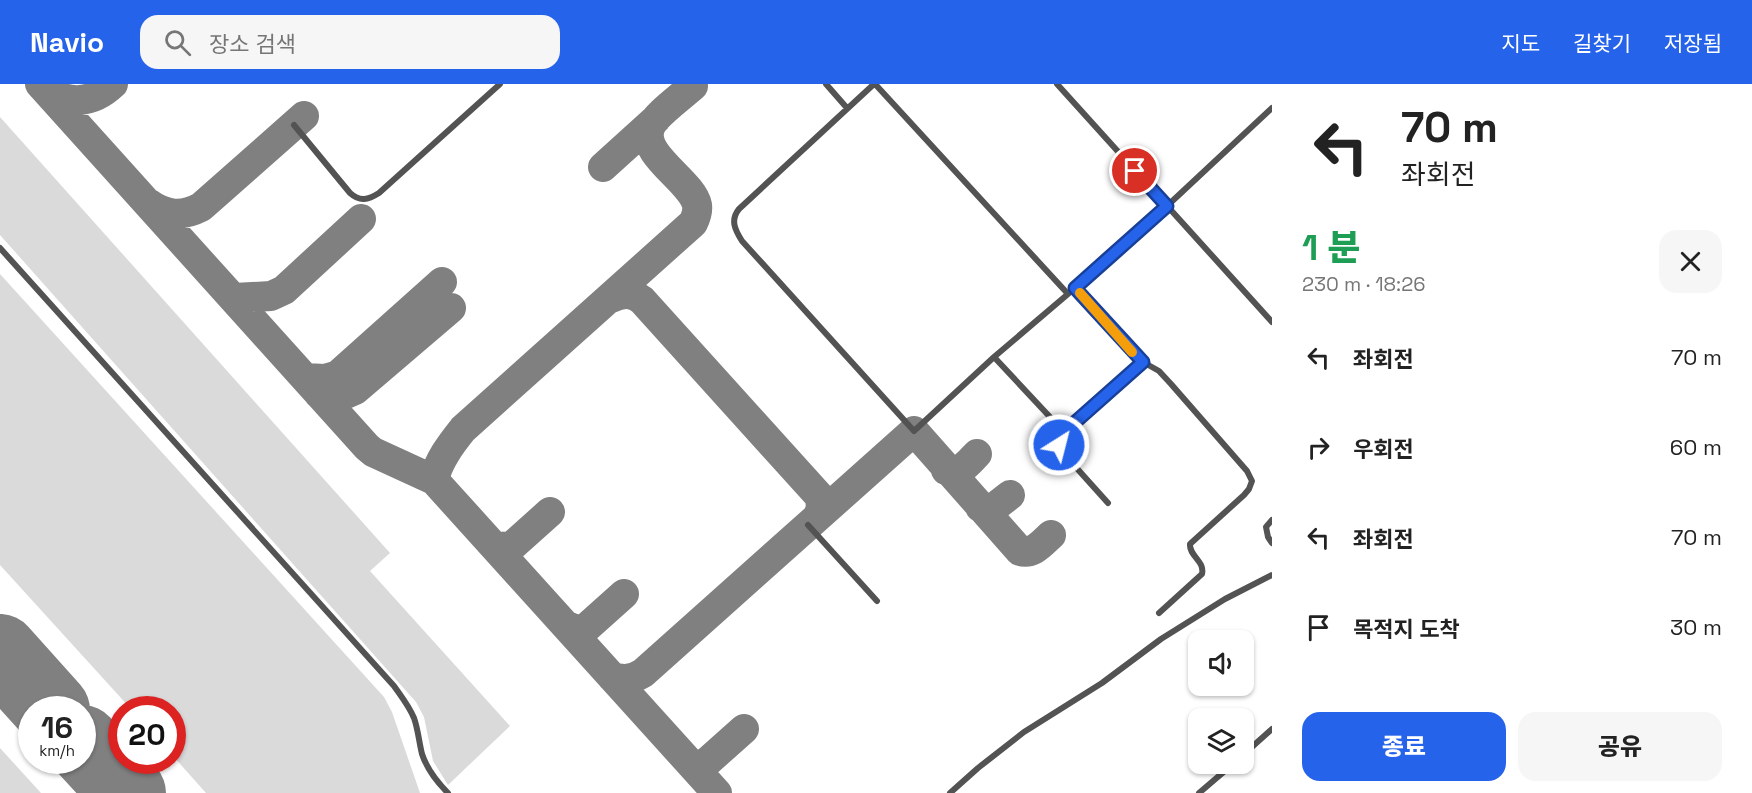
<!DOCTYPE html>
<html lang="ko">
<meta charset="utf-8">
<style>
body{margin:0;font-family:"Space Grotesk","Noto Sans KR",sans-serif;background:#f6f6f6;color:#222;height:100vh;display:flex;flex-direction:column;font-size:22px;white-space:nowrap}
*{box-sizing:border-box;margin:0}
p{font-size:20px;color:#767676}
.icon{flex:none;width:33px;height:33px;fill:none;stroke:currentColor;stroke-width:2;stroke-linecap:round;stroke-linejoin:round}
.map{position:relative;flex:1;overflow:hidden}
.side{display:flex;flex-direction:column;background:#fff;width:480px}
.side>*{flex:none}
.banner{background:#fff;color:#222;overflow:hidden}
.fabs{position:absolute;left:1188px;top:546px;display:grid;gap:12px}
.fabs a{display:grid;place-items:center;width:66px;height:66px;border-radius:12px;background:#fff;box-shadow:0 2px 4px #0004;font-size:30px}
.speed{position:absolute;left:18px;top:612px;display:flex;gap:12px;font-size:30px;font-weight:700;text-align:center}
.speed>*{display:grid;place-content:center;width:78px;height:78px;border-radius:50%;background:#fff;box-shadow:0 2px 4px #0004;line-height:1}
.speed small{font-size:15px;font-weight:400}
.speed .limit{border:9px solid #d22;background:#fff;color:#111}
.pin{position:absolute;display:grid;place-items:center;width:51px;height:51px;color:#fff;margin:-26px;border:3px solid #fff;border-radius:50%;box-shadow:0 2px 6px #0007}
.me{position:absolute;width:66px;margin:-33px;rotate:36deg;stroke-linejoin:round;filter:drop-shadow(0 0 4px #0008)}
.turn{display:flex;align-items:center;gap:21px;height:126px;padding:0 30px;font-size:27px}
.turn .icon{width:78px;height:78px;stroke-width:2.5}
.turn b{display:block;font-size:42px;line-height:51px}
.round{display:grid;place-items:center;flex:none;width:63px;height:63px;border-radius:18px;background:#f6f6f6}
.head{display:flex;align-items:center;justify-content:space-between;height:102px;padding:0 30px}
h1{font-size:36px;font-weight:800;line-height:45px;color:#1e9e55}
.cta{display:flex;gap:12px;margin-top:auto;padding:12px 30px}
.cta a{flex:1;height:69px;border-radius:18px;background:#2563eb;color:#fff;font-size:24px;font-weight:800;line-height:69px;text-align:center}
.cta a+a{background:#f6f6f6;color:#222}
ul{padding:0;list-style:none}
li{display:flex;align-items:center;gap:18px;height:90px;padding:0 30px}
li div{flex:1}
li b{display:block;font-size:22px}
li em{font-style:normal}
header{display:flex;align-items:center;gap:36px;box-sizing:border-box;height:84px;padding:0 30px;background:#2563eb;color:#fff}
header strong{font-size:28px}
nav{display:flex;gap:33px;margin-inline-start:auto;font-size:21px}
.search{width:420px;height:54px;background:#f6f6f6;display:flex;align-items:center;gap:15px;box-sizing:border-box;padding:0 21px;border-radius:18px;color:#767676;font-size:22px}
main{display:flex;flex:1;min-height:0}
.map>svg:first-child{display:block}
.green{fill:#dadada}
.lines{fill:none;stroke-linecap:round;stroke-linejoin:round}
.taxiway{stroke:#808080;stroke-width:30}
.runway{stroke:#808080;stroke-width:76}
.service{stroke:#535353;stroke-width:6}
.route-casing{stroke:#184099;stroke-width:15}
.route{stroke:#2563eb;stroke-width:10}
.slow{stroke:#f59e0b;stroke-width:10}
</style>
<header>
<strong>Navio</strong>
<div class="search"><svg class="icon" aria-label="search" viewBox="0 0 24 24"><circle cx="10" cy="10" r="6"/><path d="M15 15l6 6"/></svg>장소 검색</div>
<nav><a>지도</a><a>길찾기</a><a>저장됨</a></nav>
</header>
<main>
<div class="map">
<svg width="1272" height="709" viewBox="0 0 1272 709">
<rect width="100%" height="100%" fill="#fff"/>
<path class="green" d="M0 33 390 469 370 487 510 642 448 701 433 677 424 633 416 618 0 151Z
M0 190 384 613 392 628 420 709H206L173 672 172 626 131 625 0 481Z
M0 664 41 709H0Z"/>
<g class="lines">
<path class="taxiway" d="M40 0 367 363 373 368 434 396 717 709
M46 5C69 22 93 19 113 0
M603 83 656 35
M148 119C166 132 182 133 201 123L304 32
M234 214 271 212 284 206 361 135
M611 214C622 209 632 208 642 216L820 413 821 424 818 432
M305 294 325 295 338 291 442 198
M319 310 339 313 355 306 451 224
M946 386C962 389 967 380 977 370
M434 396C438 377 451 360 463 345L693 139C696 133 698 127 697 121 692 97 640 71 650 44 654 32 682 12 693 2
M980 423 992 425 1010 411
M494 462 503 463 512 462 550 428
M565 541 576 546 586 544 624 510
M612 593C623 596 632 596 643 589L914 347 1020 467C1033 471 1042 459 1051 451
M694 683 707 678 744 645"/>
<path class="runway" d="M0 568 52 626
M82 659 128 709"/>
<path class="service" d="M826 0 847 24
M874 0 739 125C730 136 735 146 742 157L914 347 994 273 1068 210 1167 122 1272 24
M875 0 1068 210
M1057 0 1272 238
M294 41 350 109C360 118 368 116 379 109L500 0
M0 164 394 602C401 612 409 622 414 634 418 645 419 658 422 670 427 685 437 698 448 709
M1075 204 1143 278 1159 287 1171 300 1247 387 1252 397 1249 405 1244 411 1190 460C1189 472 1205 477 1202 490L1159 529
M994 273 1064 348
M1108 419 1064 370 1061 365 1059 357 1064 348 1143 278
M1272 436 1266 443 1268 453 1272 459
M808 441 877 517
M1244 670 1272 645
M950 709 978 684 1024 648 1102 599 1161 555 1225 515 1272 491
M1199 709 1233 680"/>
</g>
<g class="lines">
<defs>
<path id="route" d="M1059 361 1061 352 1064 348 1143 278 1075 204 1167 122 1135 87"/>
</defs>
<use href="#route" class="route-casing"/>
<use href="#route" class="route"/>
<path class="slow" d="M1080 209 1132 268"/>
</g>
</svg>
<div class="fabs">
<a><svg class="icon" aria-label="sound" viewBox="0 0 24 24"><path d="M4 9h4l5-4v14l-5-4H4zM17 9q2 3 0 6"/></svg></a>
<a><svg class="icon" aria-label="layers" viewBox="0 0 24 24"><path d="M12 4l9 5-9 5-9-5zM3 14l9 5 9-5"/></svg></a>
</div>
<div class="speed"><div>16<small>km/h</small></div><div class="limit">20</div></div>
<div class="pin" style="left:1135px;top:87px;background:#d93025"><svg class="icon" aria-label="arrive" viewBox="0 0 24 24"><path d="M6 21V4h12l-3 4 3 4H6"/></svg></div>
<svg class="me" style="left:1059px;top:361px" viewBox="-20 -20 40 40"><circle r="17" fill="#2563eb" stroke="#fff" stroke-width="3"/><path d="M0-11L8 9 0 5-8 9z" fill="#fff"/></svg>
</div>
<section class="side">
<div class="banner">
<div class="turn"><svg class="icon" aria-label="left" viewBox="0 0 24 24"><path d="M17 20v-9H6M10 6l-5 5 5 5"/></svg><div><b>70 m</b>좌회전</div></div>
</div>
<div class="head"><div><h1>1 분</h1><p>230 m · 18:26</p></div><a class="round"><svg class="icon" aria-label="close" viewBox="0 0 24 24"><path d="M6 6l12 12M18 6L6 18"/></svg></a></div>
<ul>
<li><svg class="icon" aria-label="left" viewBox="0 0 24 24"><path d="M17 20v-9H6M10 6l-5 5 5 5"/></svg><div><b>좌회전</b></div><em>70 m</em></li>
<li><svg class="icon" aria-label="right" viewBox="0 0 24 24"><path d="M7 20v-9h11M14 6l5 5-5 5"/></svg><div><b>우회전</b></div><em>60 m</em></li>
<li><svg class="icon" aria-label="left" viewBox="0 0 24 24"><path d="M17 20v-9H6M10 6l-5 5 5 5"/></svg><div><b>좌회전</b></div><em>70 m</em></li>
<li><svg class="icon" aria-label="arrive" viewBox="0 0 24 24"><path d="M6 21V4h12l-3 4 3 4H6"/></svg><div><b>목적지 도착</b></div><em>30 m</em></li>
</ul>
<div class="cta"><a>종료</a><a>공유</a></div>
</section>
</main>
